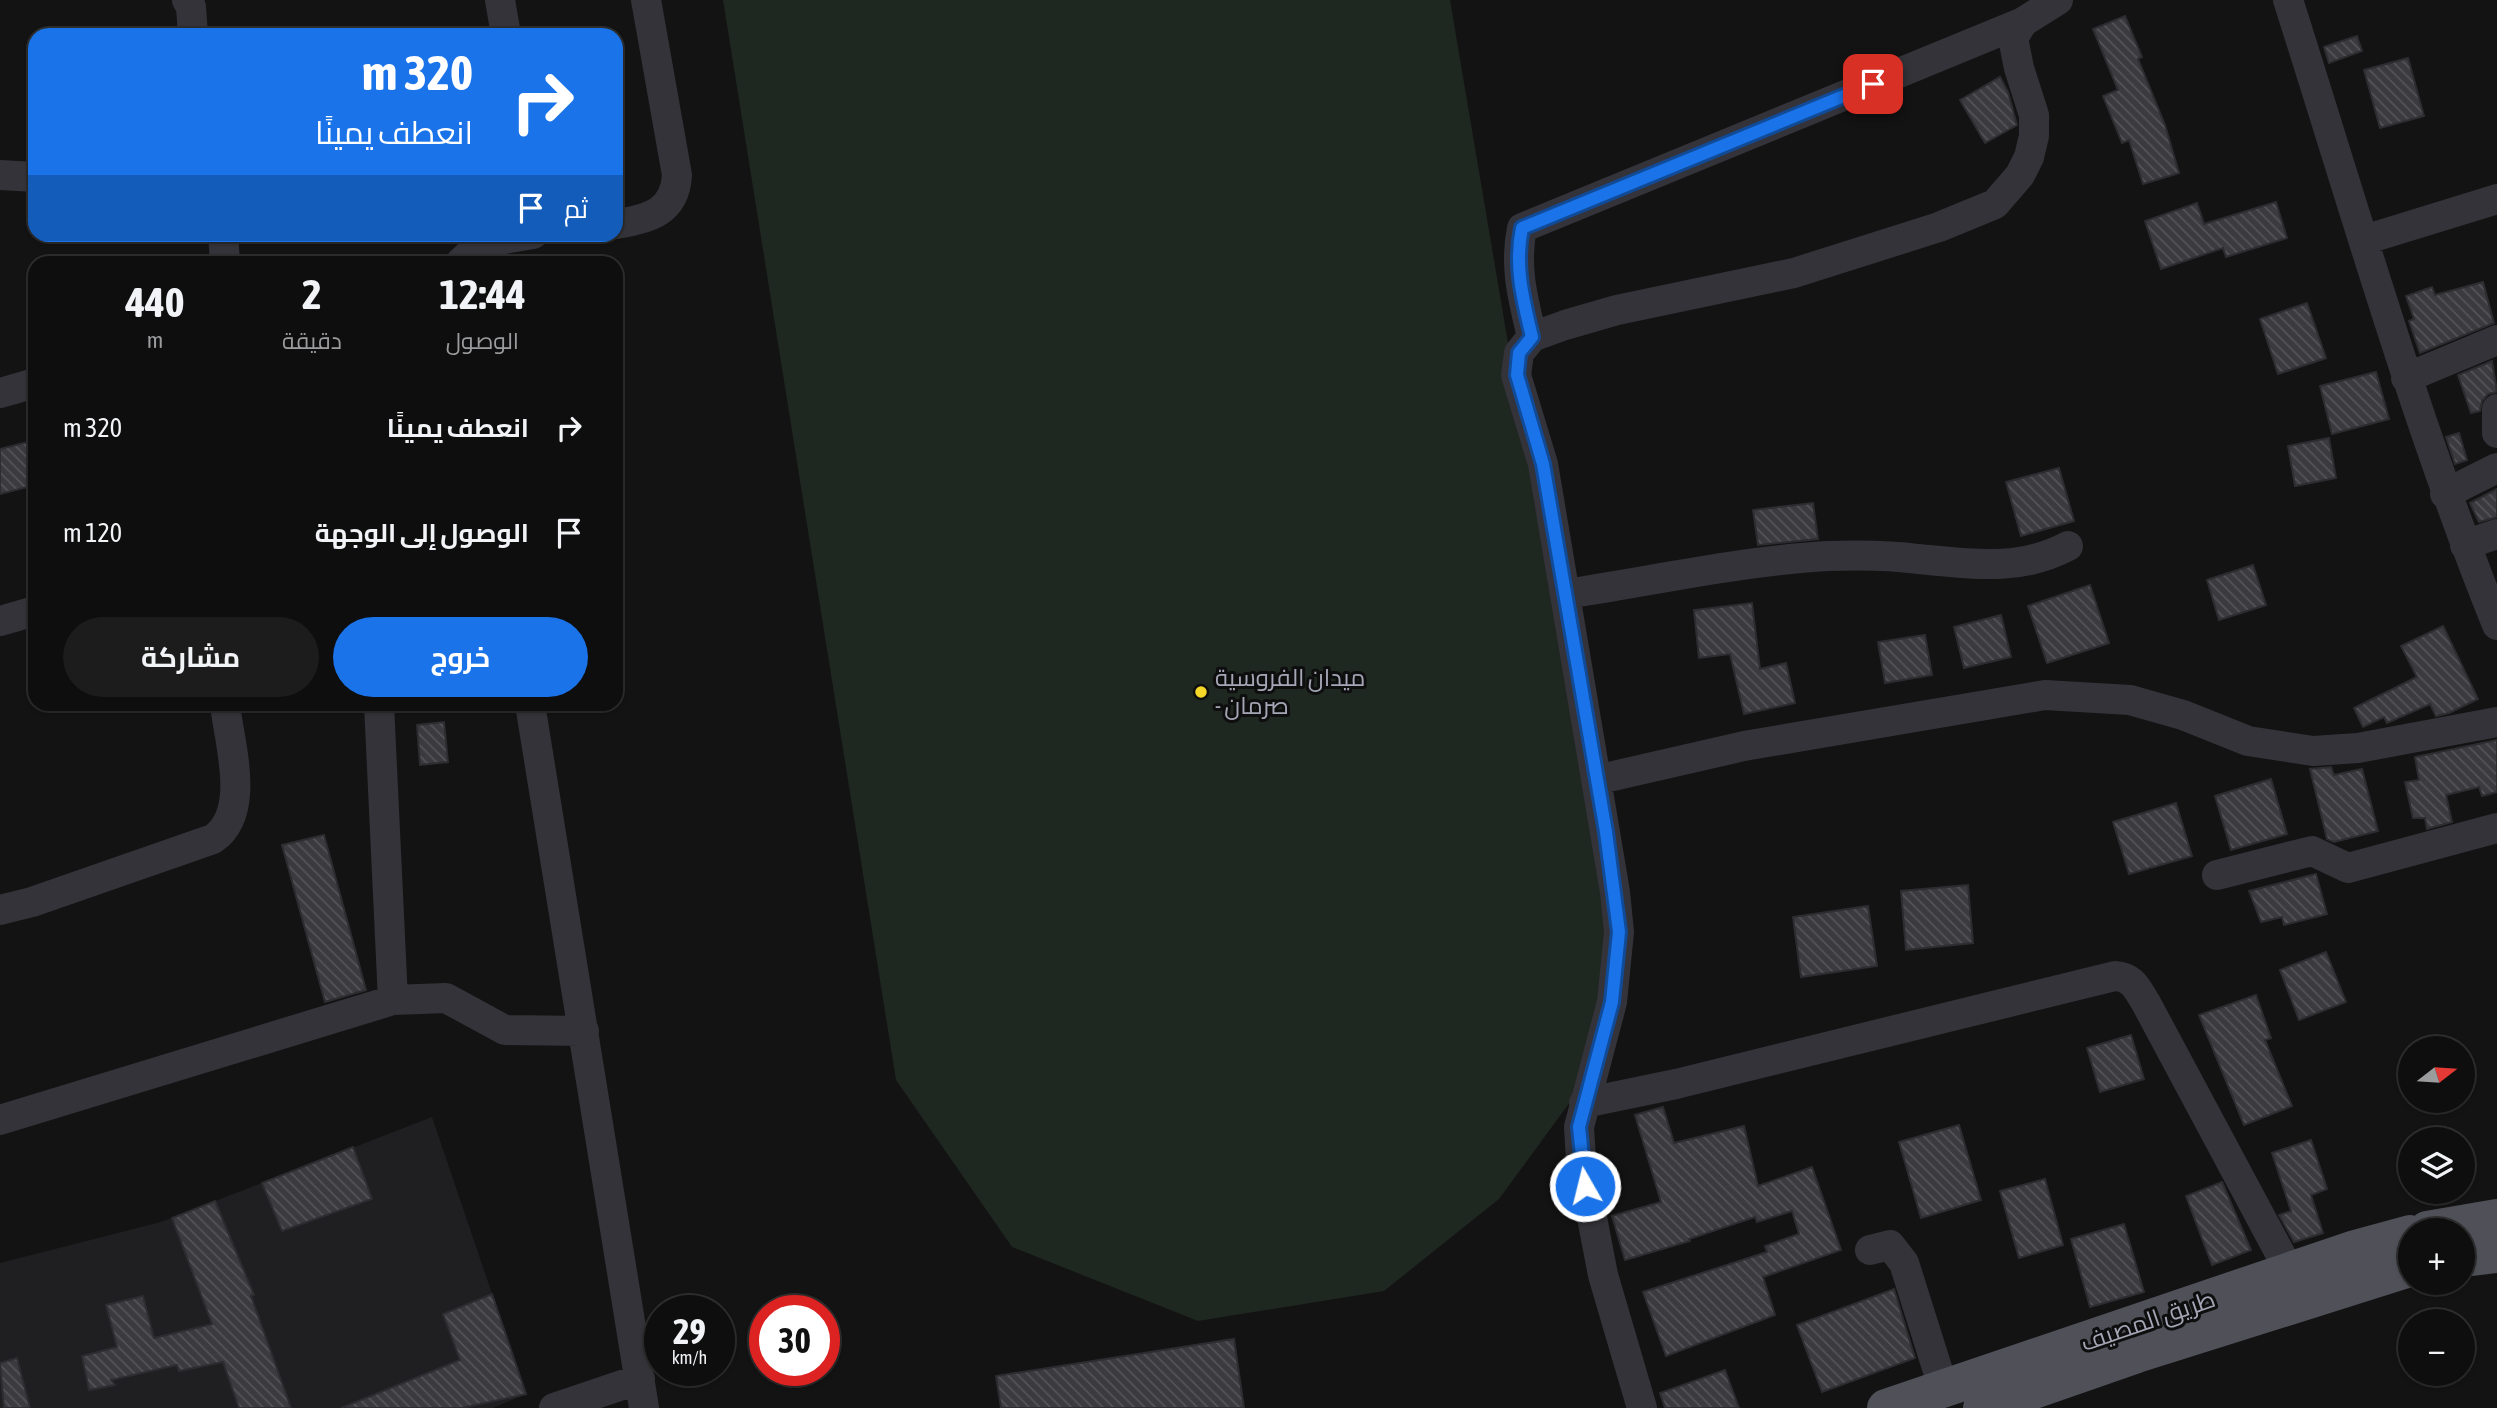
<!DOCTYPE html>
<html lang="ar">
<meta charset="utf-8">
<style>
body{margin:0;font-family:"Asap Condensed",Cairo,sans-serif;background:#1c1c1d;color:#f1f3f6;direction:rtl;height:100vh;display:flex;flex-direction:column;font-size:26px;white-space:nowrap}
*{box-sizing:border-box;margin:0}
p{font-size:23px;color:#9b9c9e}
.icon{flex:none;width:38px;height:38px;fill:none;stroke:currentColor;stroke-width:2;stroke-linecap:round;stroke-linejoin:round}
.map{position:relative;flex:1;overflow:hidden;direction:ltr}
.panel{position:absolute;left:28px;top:256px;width:595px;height:455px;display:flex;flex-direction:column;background:#0e0e0f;border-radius:21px;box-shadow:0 2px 5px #0004,0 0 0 2px #2e2e2f;direction:rtl}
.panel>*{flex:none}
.top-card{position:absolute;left:28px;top:28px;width:595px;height:214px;border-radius:21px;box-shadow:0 2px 5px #0004,0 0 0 2px #2e2e2f;direction:rtl;background:#1a73e8;color:#fff;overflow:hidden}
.needle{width:46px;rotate:73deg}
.controls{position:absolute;left:2398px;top:1036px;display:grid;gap:14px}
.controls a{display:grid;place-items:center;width:77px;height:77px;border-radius:50%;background:#0e0e0f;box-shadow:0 2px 5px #0004,0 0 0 2px #2e2e2f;font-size:35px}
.speed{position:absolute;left:644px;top:1295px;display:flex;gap:14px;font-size:35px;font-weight:700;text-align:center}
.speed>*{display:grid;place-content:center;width:91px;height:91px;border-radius:50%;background:#0e0e0f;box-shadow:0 2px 5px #0004,0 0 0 2px #2e2e2f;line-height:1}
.speed small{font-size:18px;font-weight:400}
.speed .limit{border:10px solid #d22;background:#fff;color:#111}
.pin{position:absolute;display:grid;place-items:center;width:60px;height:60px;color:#fff;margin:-30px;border-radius:14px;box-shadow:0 4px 10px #0006}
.me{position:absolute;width:77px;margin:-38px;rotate:352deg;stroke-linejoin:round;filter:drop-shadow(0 0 5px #0008)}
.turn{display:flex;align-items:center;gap:24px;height:147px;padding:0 35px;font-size:32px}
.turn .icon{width:91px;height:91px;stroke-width:2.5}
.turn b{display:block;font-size:49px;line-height:60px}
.then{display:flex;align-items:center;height:66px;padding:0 35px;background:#0003;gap:14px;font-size:26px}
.eta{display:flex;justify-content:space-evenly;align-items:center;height:119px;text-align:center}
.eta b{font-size:42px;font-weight:700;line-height:49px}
.action{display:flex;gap:14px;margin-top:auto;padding:14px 35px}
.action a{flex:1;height:80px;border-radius:42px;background:#1a73e8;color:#fff;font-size:28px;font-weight:700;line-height:80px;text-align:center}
.action a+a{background:#1c1c1d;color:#f1f3f6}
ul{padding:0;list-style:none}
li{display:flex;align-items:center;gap:21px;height:105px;padding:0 35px}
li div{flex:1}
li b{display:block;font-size:26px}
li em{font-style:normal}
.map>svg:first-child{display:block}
.built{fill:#1f1f21}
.green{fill:#1f2721}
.building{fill:url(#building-back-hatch);stroke:#2d2c30;stroke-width:2}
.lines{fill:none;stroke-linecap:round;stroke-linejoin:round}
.minor{stroke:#343339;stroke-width:30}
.major{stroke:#4f5058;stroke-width:38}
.route-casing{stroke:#114b97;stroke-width:18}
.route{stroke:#1a73e8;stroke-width:12}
.poi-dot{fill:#f6d829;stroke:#0e0e0f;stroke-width:2.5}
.labels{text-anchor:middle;stroke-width:6;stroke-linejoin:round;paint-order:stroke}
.poi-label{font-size:24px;fill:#a4a6b5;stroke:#0e0e0f;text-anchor:start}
.street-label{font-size:24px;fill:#a4a6b5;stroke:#0e0e0f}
</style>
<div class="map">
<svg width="2497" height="1408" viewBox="0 0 2497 1408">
<defs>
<pattern id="building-back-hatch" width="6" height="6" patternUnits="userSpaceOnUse" patternTransform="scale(1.75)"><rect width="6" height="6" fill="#3a3a3f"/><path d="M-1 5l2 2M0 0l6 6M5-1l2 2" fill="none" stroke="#545458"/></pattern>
</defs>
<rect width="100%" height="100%" fill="#131314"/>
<path class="built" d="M432 1117 526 1394 493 1408H0V1263L161 1222Z"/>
<path class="green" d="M723 0H1450L1605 916 1604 988 1573 1098 1499 1199 1384 1291 1198 1321 1012 1247 896 1080Z"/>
<path class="building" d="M2125 16 2142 57 2138 59 2165 125 2179 173 2143 184 2129 140 2122 143 2103 96 2118 90 2093 29Z
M2357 36 2362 51 2329 63 2324 47Z
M2408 58 2424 116 2380 128 2364 70Z
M2000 77 2008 92 2017 125 1985 143 1960 100Z
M2276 202 2287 238 2226 257 2223 248 2161 269 2145 221 2197 203 2204 224Z
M2483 282 2494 323 2420 353 2409 321 2414 319 2406 296 2432 287 2435 295Z
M2307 303 2326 358 2278 374 2260 319Z
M2492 361 2497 392 2488 394 2482 401 2480 411 2471 413 2458 375Z
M2376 372 2389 419 2332 434 2320 386Z
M2459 433 2467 460 2455 464 2446 437Z
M2329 438 2336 478 2295 486 2288 446Z
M32 441 35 485 0 494V449Z
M2059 468 2074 521 2021 536 2006 482Z
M2497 489V517L2479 522 2470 503Z
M1813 503 1818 539 1758 545 1753 510Z
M2253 565 2266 605 2219 620 2207 580Z
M2090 585 2109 643 2047 663 2028 606Z
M1752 603 1760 669 1786 663 1795 703 1744 714 1730 654 1699 658 1694 610Z
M2001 615 2011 657 1964 668 1954 627Z
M2443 626 2478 699 2449 713 2436 716 2430 704 2387 723 2384 717 2363 727 2354 708 2417 677 2401 646Z
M1925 635 1932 675 1885 683 1878 642Z
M444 722 448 762 420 765 417 725Z
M2497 740V792L2482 796 2479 787 2446 795 2452 822 2427 829 2425 818H2413L2405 782 2419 780 2415 757Z
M2331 767 2334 775 2362 769 2378 831 2334 842 2327 839 2310 769Z
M2271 779 2287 834 2231 850 2215 796Z
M2176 803 2192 856 2129 874 2113 822Z
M324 835 366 990 325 1002 282 845Z
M2316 874 2327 914 2284 925 2282 917 2261 922 2249 891Z
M1968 885 1973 943 1906 950 1901 891Z
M1868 906 1877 966 1801 977 1793 917Z
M2326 952 2346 1002 2299 1020 2280 970Z
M2256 995 2271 1038 2265 1040 2292 1106 2244 1125 2199 1015Z
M2131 1035 2144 1079 2100 1092 2087 1048Z
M1663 1107 1674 1143 1744 1126 1758 1186 1812 1167 1841 1250 1763 1277 1775 1315 1666 1356 1643 1292 1767 1252 1765 1246 1799 1234 1792 1211 1757 1222 1755 1217 1689 1239 1690 1241 1625 1260 1612 1216 1661 1202 1635 1115Z
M1959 1125 1981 1200 1921 1218 1899 1142Z
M2311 1140 2327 1189 2311 1195 2323 1233 2294 1242 2279 1215 2291 1211 2272 1153Z
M353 1147 372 1199 282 1231 262 1183Z
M2045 1179 2063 1245 2019 1258 2000 1191Z
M2222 1182 2251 1250 2212 1265 2186 1196Z
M215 1201 254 1295 251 1296 291 1408H239L223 1362 179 1371 177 1365 111 1380 115 1385 89 1390 82 1356 117 1347 106 1305 143 1296 154 1338 212 1324 172 1218Z
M2124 1224 2144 1292 2090 1307 2071 1239Z
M1894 1289 1915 1358 1822 1392 1797 1325Z
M492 1294 526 1394 462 1408H341L460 1360 443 1314Z
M1234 1339 1244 1408H1001L996 1376Z
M17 1358 30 1408H4L0 1363Z
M1725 1370 1739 1408H1665L1660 1393Z"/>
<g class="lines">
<path class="minor" d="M187 0 191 7 193 35
M500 0 506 35
M2288 0C2355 210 2415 421 2497 625
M0 175 35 177
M616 224C649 219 675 212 677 175L646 0
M223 234 225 262
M2364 240 2497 199
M461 262 481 243 533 234
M1532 337C1523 299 1514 266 1522 228L2023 22
M2406 378 2497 340
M0 393 35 383
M2497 409V433
M2445 494 2497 468
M2465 545 2497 534
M1565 594C1652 581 1740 561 1828 556 1858 555 1889 555 1918 559 1972 564 2019 572 2068 546
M0 621 35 611
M379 704 393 1000
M530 704 644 1408
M1596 780 1744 746 2045 695 2130 700 2183 715 2248 741 2313 751 2358 748 2497 722
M2217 875 2312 851 2348 868 2497 828
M0 910 32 902 213 839C252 812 229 743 225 704
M1584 1103 1676 1084 2115 976C2133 977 2137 989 2146 1003L2290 1272
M0 1120 393 1000 446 998 505 1030 584 1031
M1870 1250 1890 1245 1904 1263 1944 1390
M554 1408 640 1379
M1642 1408 1603 1275 1581 1160 1579 1127 1612 1002 1619 932 1615 892 1543 464 1516 375 1519 353 1532 337 1565 325 1617 310 1794 273 1939 227 1995 204 2020 175 2029 157 2034 136V115L2019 68 2013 38 2023 22 2058 0"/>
<path class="major" d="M2427 1230 2497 1218
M2462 1258 2497 1254
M1886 1408 2355 1249 2410 1234
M1982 1408 2137 1354 2410 1268"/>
</g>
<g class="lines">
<defs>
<path id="route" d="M1585 1186 1579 1127 1612 1002 1619 932 1606 832 1543 464 1517 375 1519 353 1532 337C1523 299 1514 266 1522 228L1873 84"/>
</defs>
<use href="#route" class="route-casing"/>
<use href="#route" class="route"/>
</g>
<circle class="poi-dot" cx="1201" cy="692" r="7"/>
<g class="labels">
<g class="poi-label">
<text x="1215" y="686">ميدان الفروسية<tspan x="1215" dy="28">- صرمان</tspan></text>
</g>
<g class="street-label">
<text transform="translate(2148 1321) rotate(-19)" y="8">طريق المصيف</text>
</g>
</g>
</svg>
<div class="controls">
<a><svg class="needle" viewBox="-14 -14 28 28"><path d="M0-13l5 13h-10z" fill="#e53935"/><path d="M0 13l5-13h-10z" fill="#9b9c9e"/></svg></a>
<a><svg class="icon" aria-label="layers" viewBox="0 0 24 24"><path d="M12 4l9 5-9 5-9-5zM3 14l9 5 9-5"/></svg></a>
<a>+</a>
<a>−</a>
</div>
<div class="speed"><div>29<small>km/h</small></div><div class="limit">30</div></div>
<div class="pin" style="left:1873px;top:84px;background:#d93025"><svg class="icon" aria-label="arrive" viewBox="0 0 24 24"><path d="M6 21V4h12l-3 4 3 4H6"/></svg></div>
<svg class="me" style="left:1585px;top:1186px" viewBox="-20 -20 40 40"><circle r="17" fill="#1a73e8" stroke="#fff" stroke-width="3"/><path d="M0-11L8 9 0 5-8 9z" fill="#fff"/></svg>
<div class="top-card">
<div class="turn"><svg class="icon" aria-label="right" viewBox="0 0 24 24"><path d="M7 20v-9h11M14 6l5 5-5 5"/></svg><div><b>320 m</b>انعطف يمينًا</div></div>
<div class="then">ثم<svg class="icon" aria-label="arrive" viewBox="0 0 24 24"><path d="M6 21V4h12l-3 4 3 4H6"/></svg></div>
</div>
<section class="panel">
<div class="eta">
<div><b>12:44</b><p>الوصول</p></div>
<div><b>2</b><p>دقيقة</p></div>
<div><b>440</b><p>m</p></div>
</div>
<ul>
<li><svg class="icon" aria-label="right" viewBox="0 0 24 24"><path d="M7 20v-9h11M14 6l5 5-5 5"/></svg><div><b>انعطف يمينًا</b></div><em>320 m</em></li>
<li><svg class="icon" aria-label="arrive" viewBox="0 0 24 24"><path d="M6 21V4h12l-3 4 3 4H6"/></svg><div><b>الوصول إلى الوجهة</b></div><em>120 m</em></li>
</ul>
<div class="action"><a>خروج</a><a>مشاركة</a></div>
</section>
</div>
